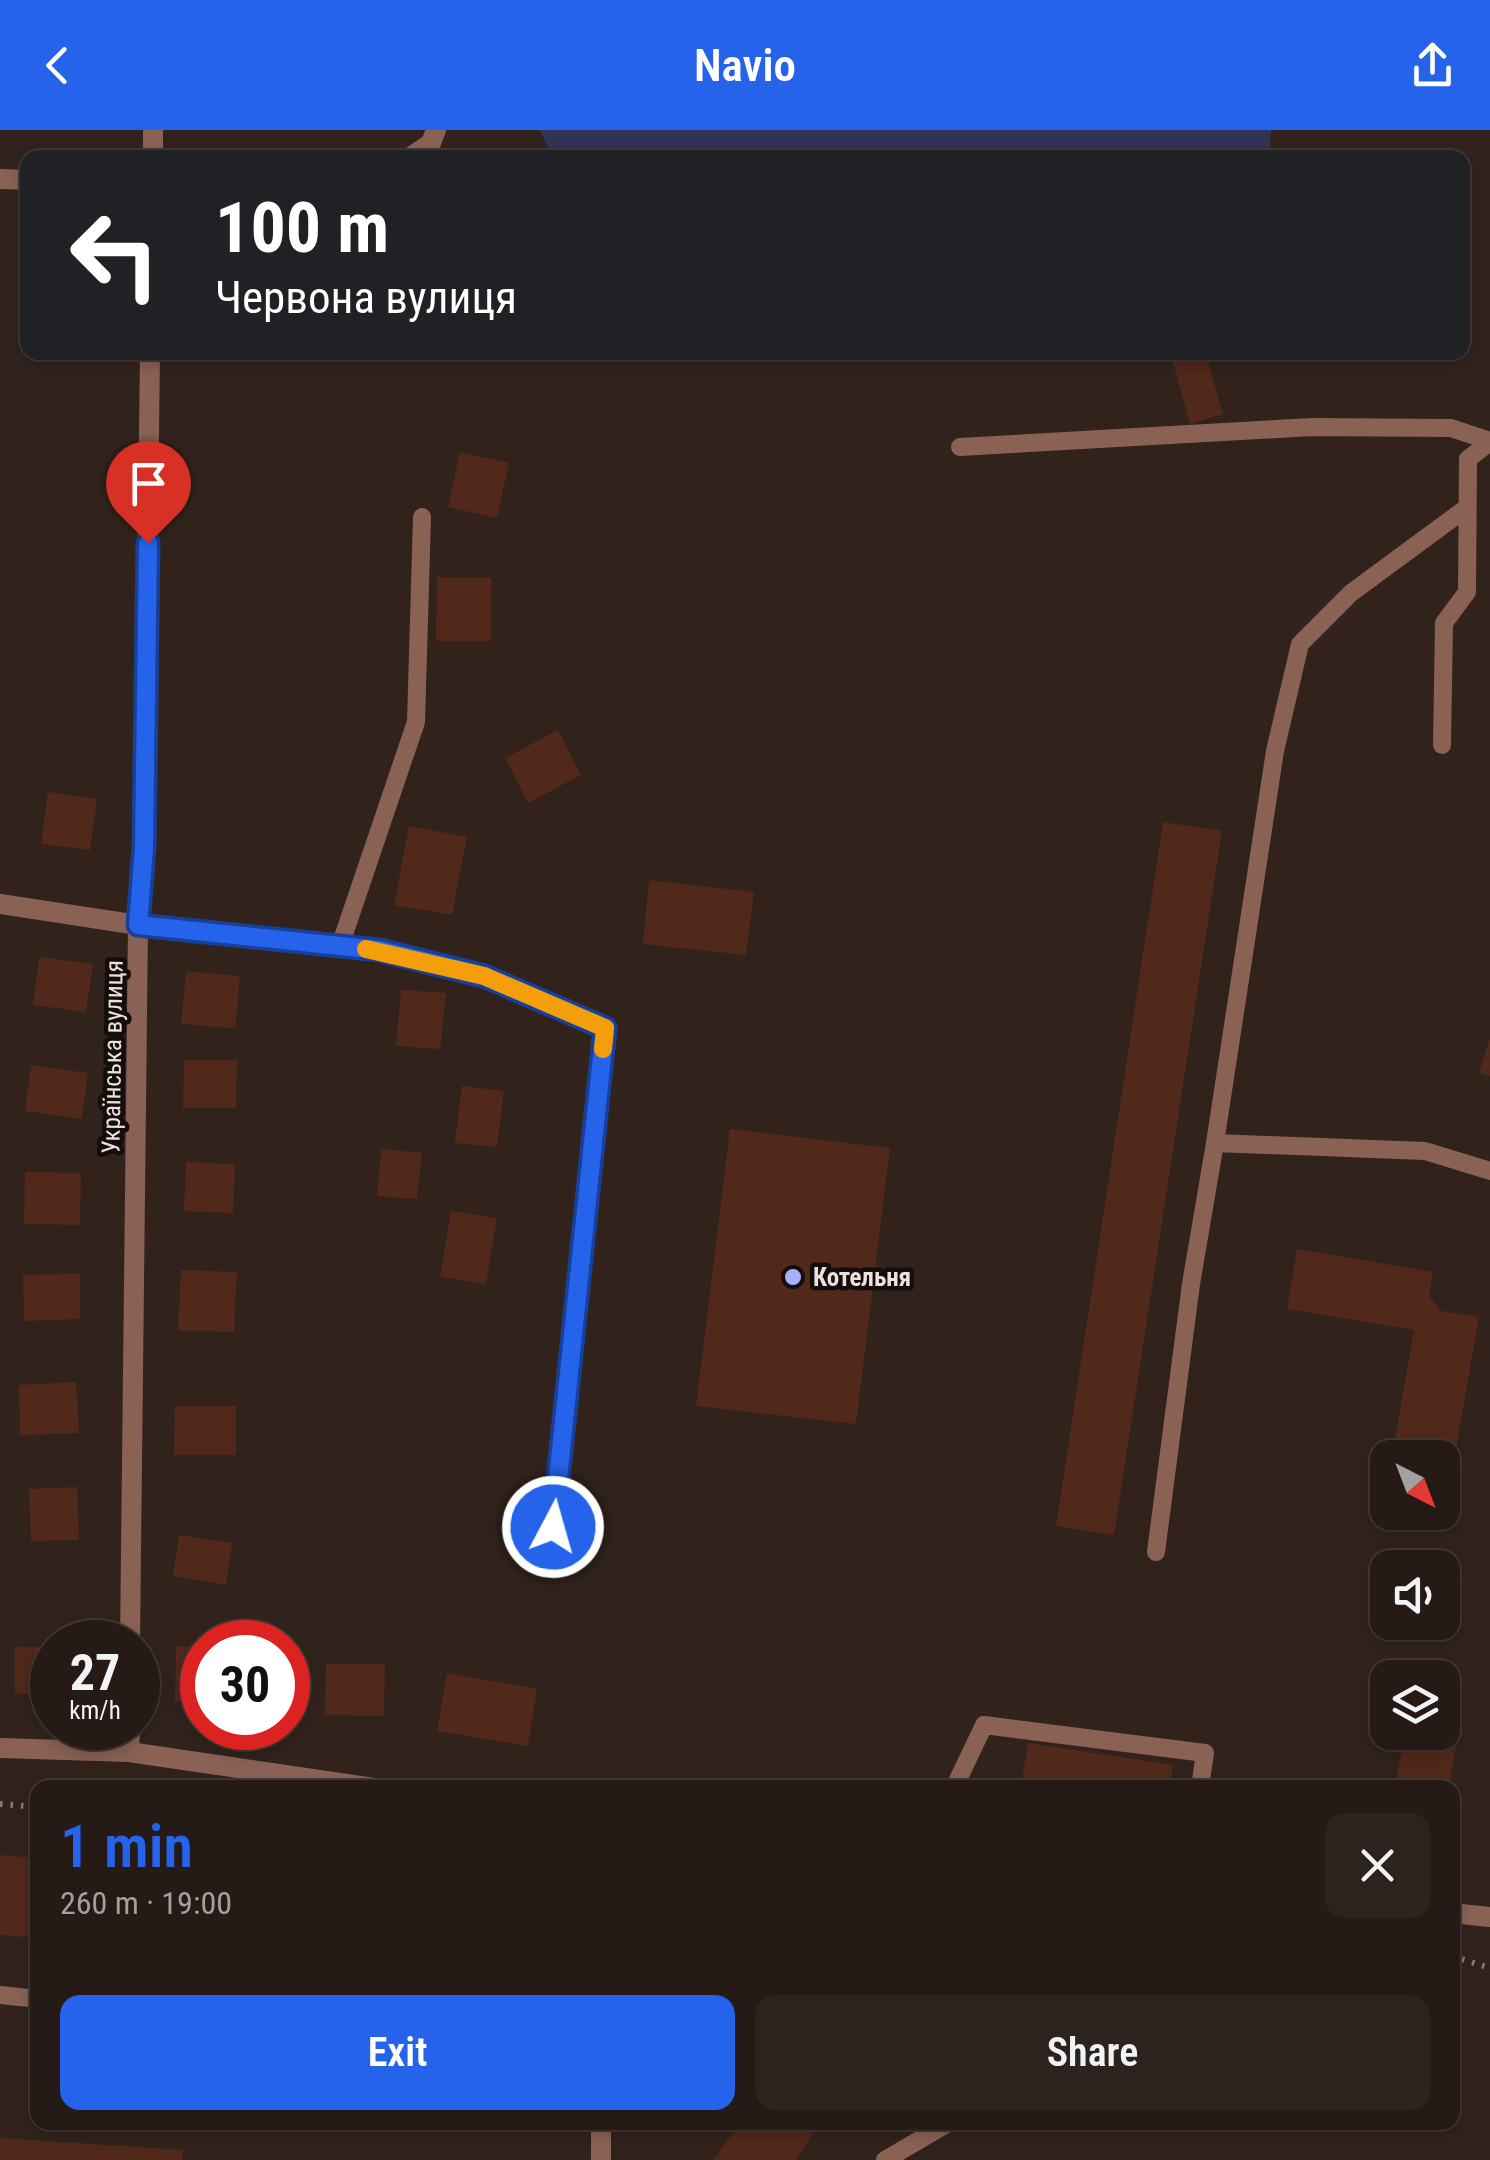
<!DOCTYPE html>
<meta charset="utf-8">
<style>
body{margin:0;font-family:"Roboto Condensed",sans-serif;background:#2d231e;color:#f1f3f6;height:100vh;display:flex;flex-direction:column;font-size:38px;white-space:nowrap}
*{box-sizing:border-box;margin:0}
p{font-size:32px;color:#a3a1a0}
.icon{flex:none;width:55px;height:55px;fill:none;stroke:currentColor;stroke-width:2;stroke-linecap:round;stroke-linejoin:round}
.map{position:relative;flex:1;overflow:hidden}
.details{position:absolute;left:30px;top:1650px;width:1430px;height:350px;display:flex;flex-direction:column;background:#251a15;border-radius:20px;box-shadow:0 5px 15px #0003,0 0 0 2px #423834}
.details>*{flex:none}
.guide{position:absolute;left:20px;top:20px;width:1450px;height:210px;border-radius:20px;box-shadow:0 5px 15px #0003,0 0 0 2px #423834;background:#202124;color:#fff;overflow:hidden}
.needle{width:65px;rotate:138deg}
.controls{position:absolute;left:1370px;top:1310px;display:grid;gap:20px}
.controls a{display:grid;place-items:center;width:90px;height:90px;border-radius:20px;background:#251a15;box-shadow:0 5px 15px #0003,0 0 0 2px #423834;font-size:50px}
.speed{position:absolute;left:30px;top:1490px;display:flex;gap:20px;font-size:50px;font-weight:700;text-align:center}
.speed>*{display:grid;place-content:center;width:130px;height:130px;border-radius:50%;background:#251a15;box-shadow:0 5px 15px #0003,0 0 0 2px #423834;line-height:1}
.speed small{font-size:25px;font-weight:400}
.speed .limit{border:15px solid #d22;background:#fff;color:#111}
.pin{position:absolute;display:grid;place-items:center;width:85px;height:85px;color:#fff;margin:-102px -42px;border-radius:50% 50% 50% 0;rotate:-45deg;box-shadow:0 0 10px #0007}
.pin .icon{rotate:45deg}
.me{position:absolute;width:110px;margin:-55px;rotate:6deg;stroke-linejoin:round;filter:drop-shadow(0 0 8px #0008)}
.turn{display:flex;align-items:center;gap:35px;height:210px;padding:0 30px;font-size:45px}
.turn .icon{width:130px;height:130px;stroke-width:2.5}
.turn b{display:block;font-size:70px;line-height:85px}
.round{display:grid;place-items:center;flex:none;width:105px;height:105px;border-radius:20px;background:#2d231e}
.summary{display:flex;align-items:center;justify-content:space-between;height:170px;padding:0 30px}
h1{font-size:60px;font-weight:600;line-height:75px;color:#2563eb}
.cta{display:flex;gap:20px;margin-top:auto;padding:20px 30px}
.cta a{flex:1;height:115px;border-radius:20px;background:#2563eb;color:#fff;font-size:40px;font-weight:600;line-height:115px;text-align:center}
.cta a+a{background:#2d231e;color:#f1f3f6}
header{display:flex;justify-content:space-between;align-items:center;height:130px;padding:0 30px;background:#2563eb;color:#fff;font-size:45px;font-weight:600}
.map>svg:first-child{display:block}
.green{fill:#313454}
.building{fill:#50291a}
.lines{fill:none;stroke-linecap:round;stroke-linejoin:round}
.path{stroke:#887c76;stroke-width:6;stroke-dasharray:2.5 8;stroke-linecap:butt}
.service{stroke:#896254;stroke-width:18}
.minor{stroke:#896254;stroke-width:20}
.tertiary{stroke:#896254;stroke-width:20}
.route-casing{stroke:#184099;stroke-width:25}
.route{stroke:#2563eb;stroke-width:18}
.slow{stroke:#f59e0b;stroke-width:18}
.poi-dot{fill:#a7b0fc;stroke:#140d0b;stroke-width:4}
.labels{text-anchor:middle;stroke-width:9;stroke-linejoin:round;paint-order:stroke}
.street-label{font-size:25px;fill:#ebe1dd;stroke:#140d0b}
.poi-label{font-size:25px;font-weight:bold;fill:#ebe1dd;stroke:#140d0b;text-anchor:start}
</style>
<header><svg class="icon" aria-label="back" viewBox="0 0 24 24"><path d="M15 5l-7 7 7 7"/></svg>Navio<svg class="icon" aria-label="share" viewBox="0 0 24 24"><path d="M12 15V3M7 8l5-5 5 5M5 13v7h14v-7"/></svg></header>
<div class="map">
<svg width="1490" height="2030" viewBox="0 0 1490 2030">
<rect width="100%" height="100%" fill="#31221c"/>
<path class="green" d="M540 0H1271L1269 28H553Z"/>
<path class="building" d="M1170 222H1205L1223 284 1190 294Z
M460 322 509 333 497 388 448 377Z
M437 447 491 448V511H436Z
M558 600 581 645 528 673 505 628Z
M48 662 97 669 90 720 41 714Z
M1163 692 1222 701 1114 1405 1056 1396Z
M409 696 467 707 452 785 394 775Z
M649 750 754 762 746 825 643 814Z
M39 827 93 834 86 882 33 875Z
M186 841 240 846 235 898 181 894Z
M401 860 446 863 440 919 396 916Z
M1489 910H1490V946L1479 943Z
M184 930H237L236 978H183Z
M31 935 88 943 82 989 25 981Z
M462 956 504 961 497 1017 455 1013Z
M730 999 890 1018 856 1294 696 1276Z
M381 1019 422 1023 417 1069 377 1066Z
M186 1032 235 1034 233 1083 184 1081Z
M25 1042 81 1043 80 1095 24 1094Z
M451 1081 497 1088 486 1154 440 1147Z
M1297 1119 1433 1142 1429 1166 1441 1181 1479 1187 1454 1330 1393 1320 1414 1200 1287 1179Z
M181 1140 237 1142 234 1202 178 1200Z
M80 1144V1189L24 1191 23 1145Z
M76 1252 79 1303 20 1305 19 1255Z
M175 1276H236V1325H174Z
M77 1357 79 1410 31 1411 29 1359Z
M179 1405 232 1413 226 1455 173 1446Z
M176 1516 202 1517V1572H175Z
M15 1517H52V1563L15 1564Z
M326 1534H385L384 1586 325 1585Z
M447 1543 537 1559 528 1616 437 1601Z
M1442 1577 1462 1580 1449 1658H1395L1405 1602H1442Z
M1028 1613 1173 1635 1169 1658H1021Z
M0 1725 38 1728V1808L0 1805Z
M741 1992H821L796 2030H713Z
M1168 1992H1206V1999L1167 1995Z
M0 2008 183 2020 182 2030H0Z"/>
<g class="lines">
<path class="path" d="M0 1674 38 1677
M1452 1826 1490 1838"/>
<path class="service" d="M960 317 1312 297 1451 298 1490 311
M1442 615 1444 493 1467 462 1468 329 1490 312
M340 816 416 592 422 387
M1215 1013 1275 621 1300 514 1351 463 1465 379
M1156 1422 1191 1154 1215 1013 1425 1021 1490 1041
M954 1658 984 1595 1205 1623 1200 1658
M0 1865 38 1869
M885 2030 950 1992"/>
<path class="minor" d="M153 28V0
M409 28 431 13 436 0
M0 49 28 50
M0 774 138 795 379 820 484 846 605 899 553 1397
M130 1512 138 795 144 717 150 222
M129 1622 130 1598
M601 1992V2030"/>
<path class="tertiary" d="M0 1618 129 1622 374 1658
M1452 1783 1490 1787"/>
</g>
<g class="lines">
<defs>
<path id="route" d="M148 413 144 718 138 795 379 820 484 846 605 898 553 1397"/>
</defs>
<use href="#route" class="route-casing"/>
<use href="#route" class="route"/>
<path class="slow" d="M366 819 484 846 605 898 603 919"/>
</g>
<circle class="poi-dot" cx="793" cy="1147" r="10"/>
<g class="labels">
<g class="street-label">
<text transform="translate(112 927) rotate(-89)" y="9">Українська вулиця</text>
</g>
<g class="poi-label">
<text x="813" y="1156">Котельня</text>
</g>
</g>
</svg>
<div class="controls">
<a><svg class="needle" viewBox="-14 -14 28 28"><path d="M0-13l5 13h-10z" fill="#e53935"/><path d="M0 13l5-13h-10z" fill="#a3a1a0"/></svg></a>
<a><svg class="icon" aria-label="sound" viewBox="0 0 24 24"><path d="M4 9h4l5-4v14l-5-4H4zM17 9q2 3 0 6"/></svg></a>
<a><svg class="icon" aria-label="layers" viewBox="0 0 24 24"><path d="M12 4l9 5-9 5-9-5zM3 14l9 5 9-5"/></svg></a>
</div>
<div class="speed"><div>27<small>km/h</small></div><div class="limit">30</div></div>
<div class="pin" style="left:148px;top:413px;background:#d93025"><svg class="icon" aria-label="arrive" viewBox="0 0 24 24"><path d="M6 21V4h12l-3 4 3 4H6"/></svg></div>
<svg class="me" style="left:553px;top:1397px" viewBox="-20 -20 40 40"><circle r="17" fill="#2563eb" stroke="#fff" stroke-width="3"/><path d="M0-11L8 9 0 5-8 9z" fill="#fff"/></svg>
<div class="guide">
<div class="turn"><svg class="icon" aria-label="left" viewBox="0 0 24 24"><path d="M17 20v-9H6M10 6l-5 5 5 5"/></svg><div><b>100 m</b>Червона вулиця</div></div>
</div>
<section class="details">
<div class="summary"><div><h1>1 min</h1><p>260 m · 19:00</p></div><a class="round"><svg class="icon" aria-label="close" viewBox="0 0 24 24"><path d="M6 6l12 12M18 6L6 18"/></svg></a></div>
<div class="cta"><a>Exit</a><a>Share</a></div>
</section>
</div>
